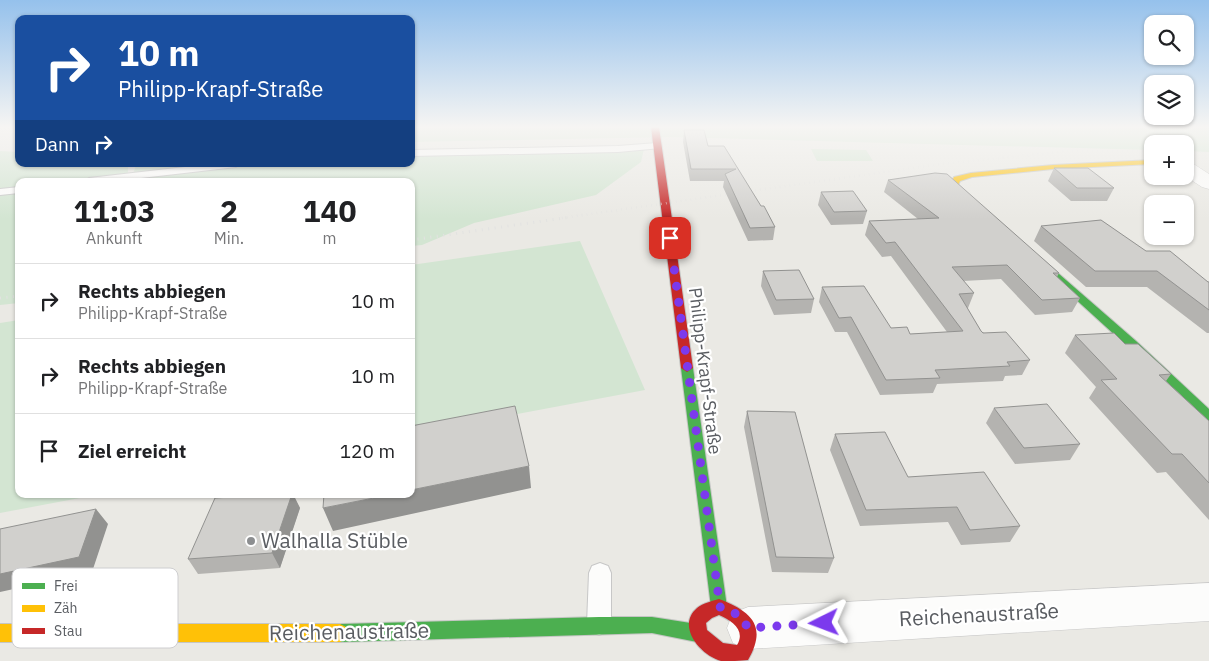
<!DOCTYPE html>
<html lang="de">
<meta charset="utf-8">
<style>
body{margin:0;font-family:"IBM Plex Sans",sans-serif;background:#f6f6f6;color:#202124;height:100vh;display:flex;flex-direction:column;font-size:19px;white-space:nowrap}
*{box-sizing:border-box;margin:0}
p{font-size:16px;color:#757577}
.icon{flex:none;width:28px;height:28px;fill:none;stroke:currentColor;stroke-width:2;stroke-linecap:round;stroke-linejoin:round}
.map{position:relative;flex:1;overflow:hidden}
.sheet{position:absolute;left:15px;top:178px;width:400px;height:320px;display:flex;flex-direction:column;background:#fff;border-radius:10px;box-shadow:0 1px 4px #0004}
.sheet>*{flex:none}
.guide{position:absolute;left:15px;top:15px;width:400px;height:152px;border-radius:10px;box-shadow:0 1px 4px #0004;background:#1a4fa0;color:#fff;overflow:hidden}
.buttons{position:absolute;left:1144px;top:15px;display:grid;gap:10px}
.buttons a{display:grid;place-items:center;width:50px;height:50px;border-radius:10px;background:#fff;box-shadow:0 1px 4px #0004;font-size:25px}
.pin{position:absolute;display:grid;place-items:center;width:42px;height:42px;color:#fff;margin:-21px;border-radius:10px;box-shadow:0 2px 8px #0006}
.me{position:absolute;width:55px;margin:-28px;rotate:267deg;stroke-linejoin:round;filter:drop-shadow(0 0 4px #0008)}
.turn{display:flex;align-items:center;gap:18px;height:105px;padding:0 20px;font-size:22px}
.turn .icon{width:65px;height:65px;stroke-width:2.5}
.turn b{display:block;font-size:35px;line-height:42px}
.then{display:flex;align-items:center;height:48px;padding:0 20px;background:#0003;gap:10px;font-size:19px}
.eta{display:flex;justify-content:space-evenly;align-items:center;height:85px;text-align:center}
.eta b{font-size:30px;font-weight:700;line-height:35px}
ul{padding:0;list-style:none}
li{display:flex;align-items:center;gap:15px;height:75px;padding:0 20px;border-top:1px solid #e0e0e0}
li div{flex:1}
li b{display:block;font-size:19px}
li em{font-style:normal}
.map>svg:first-child{display:block}
.green{fill:#d3e5d2}
.lines{fill:none;stroke-linecap:round;stroke-linejoin:round}
.lane-casing{stroke:#c7c7c7;stroke-width:2}
.street-casing{stroke:#c7c7c7;stroke-width:1}
.fast-casing{stroke:#c5c6c4;stroke-width:2}
.slow-casing{stroke:#c5c6c4;stroke-width:2}
.jam-casing{stroke:#c5c6c4;stroke-width:2}
.lane{fill:#fcfcfb;fill-rule:evenodd}
.street{fill:#fcfcfb;fill-rule:evenodd}
.fast{fill:#4caf50;fill-rule:evenodd}
.slow{fill:#ffc107;fill-rule:evenodd}
.jam{fill:#c62828;fill-rule:evenodd}
.rail-far1{stroke:#e2e2e1;stroke-width:2.5;stroke-dasharray:0.5 4.5;stroke-linecap:butt}
.rail{stroke:#e2e2e1;stroke-width:3;stroke-dasharray:1 5.5;stroke-linecap:butt}
.wall{fill:#b4b3b0}
.shaded-wall{fill:#929290}
.building{fill:#d1d0cd;stroke:#929290}
.route{stroke:#7c3aed;stroke-width:9;stroke-dasharray:0 16.2}
.poi-dot{fill:#8c8e90;stroke:#fff;stroke-width:2}
.labels{text-anchor:middle;stroke-width:4.5;stroke-linejoin:round;paint-order:stroke}
.street-label{font-size:18px;fill:#5a5d62;stroke:#fff}
.near-poi-label{font-size:21px;fill:#5a5d62;stroke:#fff;text-anchor:start}
.near-street-label{font-size:21px;fill:#5a5d62;stroke:#fff}
.key{fill:#fff;stroke:#ceced0;stroke-width:1}
.key-label{font-size:14px;fill:#5a5d62}
</style>
<div class="map">
<svg width="1209" height="661" viewBox="0 0 1209 661">
<rect width="100%" height="100%" fill="#eae9e4"/>
<path class="green" d="M411 127H1209V152L1185 151V144H1152V150L670 137 411 142Z
M644 149 641 162 596 195 474 223 422 245 411 246V181H19V303L0 305V151L19 152V164H128V179L260 164H411V156Z
M811 149 866 150 873 161H817Z
M142 164H236L132 176 136 166Z
M580 241 645 390 411 434V265Z
M19 320V494H101L0 513V323Z"/>
<g class="lines">
<defs>
<path id="lane" d="M657 143 661 144V148L618 152 411 156V150L618 146Z
M211 164H241L236 167 115 181H84L89 178Z
M19 187V193L0 195V189Z
M600 563 608 566 611 573V624L607 632 599 635 591 632 587 624 589 573 592 566Z"/>
<path id="street" d="M1185 161 1192 163 1209 174V189L1202 187 1185 176Z
M1209 583V621L748 649 733 643 727 628 733 613 748 607Z"/>
<path id="fast" d="M1040 259 1043 260 1136 341 1209 409V422L1204 420 1128 347 1037 264 1035 262Z
M687 364 693 368 727 607 725 613 719 615 713 613 711 607 681 368Z
M599 617H652L697 624 703 627 706 633 703 639 697 642 652 633 340 642 334 639 331 633 334 627 340 624Z"/>
<path id="slow" d="M1152 160V164L1053 169 972 177 960 181 958 185 982 207 978 210 975 209 950 185 954 177 971 173 1053 165Z
M0 624H340L346 627 349 633 346 639 340 642H0Z"/>
<path id="jam" d="M651 127H659L693 368 687 372 681 368Z
M719 599C751 611 768 626 748 660 741 661 729 661 721 661 700 655 676 626 697 608 703 603 712 601 719 599ZM719 615C732 621 746 630 737 645L723 643 707 630 706 623 712 618Z"/>
</defs>
<use href="#lane" class="lane-casing"/>
<use href="#street" class="street-casing"/>
<use href="#fast" class="fast-casing"/>
<use href="#slow" class="slow-casing"/>
<use href="#jam" class="jam-casing"/>
<use href="#lane" class="lane"/>
<use href="#street" class="street"/>
<use href="#fast" class="fast"/>
<use href="#slow" class="slow"/>
<use href="#jam" class="jam"/>
<path class="rail-far1" d="M1185 151 1209 152
M562 218 941 164 1071 151H1152"/>
<path class="rail" d="M411 240 571 217
M0 298 19 296"/>
</g>
<path class="wall" d="M684 130 708 146H724L761 206 775 227 773 240 748 241 723 187 724 181H690L683 142Z
M1054 168 1114 188 1107 201H1071L1048 181Z
M888 180 1059 273 1057 277 1080 298 1072 312 1035 315 1001 279 963 281 974 293 968 308H967L981 331 1030 360 1022 375 1005 376 1003 381 937 384 933 393 880 395 847 332H835L819 302 822 287 891 328 910 334 947 332 891 256 882 257 865 235 869 221 918 219 884 192Z
M821 192 867 211 863 224 831 225 818 205Z
M1041 226 1146 251 1209 282V333H1207L1147 287H1086L1034 241Z
M763 271 814 299 811 313 774 315 761 286Z
M1075 335 1125 344 1171 374 1166 381 1209 421V520L1166 472 1157 473 1089 398 1096 387 1065 353Z
M994 408 1080 444 1070 460 1015 464 986 423Z
M747 411 834 558 828 573 772 572 744 427Z
M835 434 908 477 1020 526 1010 542 961 545 948 522 860 526 830 450Z
M278 494H293L300 508 280 568 198 574 188 559Z"/>
<path class="shaded-wall" d="M529 466 531 488 333 531 323 508 394 494H411V490Z
M292 494H293L300 508 280 568 272 553Z
M96 509 108 524 92 572 0 592V574Z"/>
<path class="building" d="M684 130H704L708 146H724L761 206H764L775 227 750 228 725 174 736 169H691Z
M1054 168H1088L1114 188H1077Z
M935 173 947 174 1059 273H1053L1080 298 1042 300 1007 265 952 267 974 293 959 294 981 331 983 333 1006 332 1030 360 1007 362 1010 366 935 370 940 378 886 380 851 317 839 318 822 287 864 286 891 328 907 327 910 334 963 331 895 242 886 243 869 221 939 218 888 180Z
M853 191 867 211 834 212 821 192Z
M1101 220 1146 251H1170L1208 282H1209V310L1157 271H1095L1041 226Z
M799 270 814 299 776 300 763 271Z
M1114 333 1125 344H1138L1171 374 1159 375 1209 421V483L1182 454H1172L1101 380 1117 379 1075 335Z
M1047 404 1080 444 1024 448 994 408Z
M515 406 529 466 411 490V426Z
M747 411 795 412 834 558 776 557Z
M885 432 908 477 984 472 1020 526 970 530 957 507 866 510 835 434Z
M278 494H292L272 553 188 559 215 498Z
M324 494H394L323 508Z
M96 509 79 557 0 574V529Z"/>
<linearGradient id="sky" x2="0" y2="1"><stop stop-color="#95c1ec"/><stop offset="0.58" stop-color="#f6f5f3"/><stop offset="1" stop-color="#f6f5f3" stop-opacity="0"/></linearGradient>
<rect width="1209" height="219" fill="url(#sky)"/>
<g class="lines">
<path class="route" d="M670 238 720 607C734 611 741 616 748 628L824 623"/>
</g>
<circle class="poi-dot" cx="251" cy="541" r="5"/>
<g class="labels">
<g class="street-label">
<text transform="translate(705 371) rotate(83)" y="6">Philipp-Krapf-Straße</text>
</g>
<g class="near-poi-label">
<text x="261" y="548">Walhalla Stüble</text>
</g>
<g class="near-street-label">
<text transform="translate(979 615) rotate(-3)" y="7">Reichenaustraße</text>
<text transform="translate(349 632) rotate(-1)" y="7">Reichenaustraße</text>
</g>
</g>
<rect x="12" y="568" width="166" height="80" rx="8" class="key"/>
<rect x="22" y="583" width="23" height="6" fill="#4caf50"/>
<rect x="22" y="605" width="23" height="7" fill="#ffc107"/>
<rect x="22" y="628" width="23" height="6" fill="#c62828"/>
<g class="key-label">
<text x="54" y="591">Frei</text>
<text x="54" y="613">Zäh</text>
<text x="54" y="636">Stau</text>
</g>
</svg>
<div class="buttons">
<a><svg class="icon" aria-label="search" viewBox="0 0 24 24"><circle cx="10" cy="10" r="6"/><path d="M15 15l6 6"/></svg></a>
<a><svg class="icon" aria-label="layers" viewBox="0 0 24 24"><path d="M12 4l9 5-9 5-9-5zM3 14l9 5 9-5"/></svg></a>
<a>+</a>
<a>−</a>
</div>
<div class="pin" style="left:670px;top:238px;background:#d93025"><svg class="icon" aria-label="arrive" viewBox="0 0 24 24"><path d="M6 21V4h12l-3 4 3 4H6"/></svg></div>
<svg class="me" style="left:824px;top:623px" viewBox="-20 -20 40 40"><path d="M0-17L14 15 0 8-14 15z" fill="#7c3aed" stroke="#fff" stroke-width="4"/></svg>
<div class="guide">
<div class="turn"><svg class="icon" aria-label="right" viewBox="0 0 24 24"><path d="M7 20v-9h11M14 6l5 5-5 5"/></svg><div><b>10 m</b>Philipp-Krapf-Straße</div></div>
<div class="then">Dann<svg class="icon" aria-label="right" viewBox="0 0 24 24"><path d="M7 20v-9h11M14 6l5 5-5 5"/></svg></div>
</div>
<section class="sheet">
<div class="eta">
<div><b>11:03</b><p>Ankunft</p></div>
<div><b>2</b><p>Min.</p></div>
<div><b>140</b><p>m</p></div>
</div>
<ul>
<li><svg class="icon" aria-label="right" viewBox="0 0 24 24"><path d="M7 20v-9h11M14 6l5 5-5 5"/></svg><div><b>Rechts abbiegen</b><p>Philipp-Krapf-Straße</p></div><em>10 m</em></li>
<li><svg class="icon" aria-label="right" viewBox="0 0 24 24"><path d="M7 20v-9h11M14 6l5 5-5 5"/></svg><div><b>Rechts abbiegen</b><p>Philipp-Krapf-Straße</p></div><em>10 m</em></li>
<li><svg class="icon" aria-label="arrive" viewBox="0 0 24 24"><path d="M6 21V4h12l-3 4 3 4H6"/></svg><div><b>Ziel erreicht</b></div><em>120 m</em></li>
</ul>
</section>
</div>
